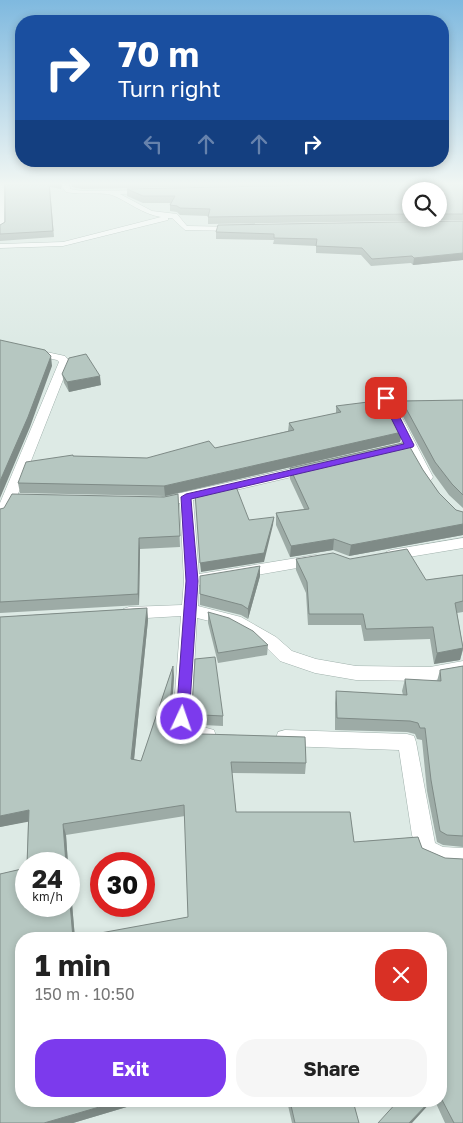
<!DOCTYPE html>
<meta charset="utf-8">
<style>
body{margin:0;font-family:"Golos Text",sans-serif;background:#f6f6f6;color:#222;height:100vh;display:flex;flex-direction:column;font-size:19px;white-space:nowrap}
*{box-sizing:border-box;margin:0}
p{font-size:16px;color:#767676}
.icon{flex:none;width:28px;height:28px;fill:none;stroke:currentColor;stroke-width:2;stroke-linecap:round;stroke-linejoin:round}
.map{position:relative;flex:1;overflow:hidden}
.panel{position:absolute;left:15px;top:932px;width:432px;height:175px;display:flex;flex-direction:column;background:#fff;border-radius:20px;box-shadow:0 2px 8px #0003}
.panel>*{flex:none}
.banner{position:absolute;left:15px;top:15px;width:434px;height:152px;border-radius:20px;box-shadow:0 2px 8px #0003;background:#1a4fa0;color:#fff;overflow:hidden}
.fabs{position:absolute;left:402px;top:182px;display:grid;gap:10px}
.fabs a{display:grid;place-items:center;width:45px;height:45px;border-radius:50%;background:#fff;box-shadow:0 2px 8px #0003;font-size:25px}
.speed{position:absolute;left:15px;top:852px;display:flex;gap:10px;font-size:25px;font-weight:700;text-align:center}
.speed>*{display:grid;place-content:center;width:65px;height:65px;border-radius:50%;background:#fff;box-shadow:0 2px 8px #0003;line-height:1}
.speed small{font-size:12px;font-weight:400}
.speed .limit{border:8px solid #d22;background:#fff;color:#111}
.pin{position:absolute;display:grid;place-items:center;width:42px;height:42px;color:#fff;margin:-21px;border-radius:10px;box-shadow:0 2px 8px #0006}
.me{position:absolute;width:55px;margin:-28px;rotate:3deg;stroke-linejoin:round;filter:drop-shadow(0 0 4px #0008)}
.turn{display:flex;align-items:center;gap:18px;height:105px;padding:0 20px;font-size:22px}
.turn .icon{width:65px;height:65px;stroke-width:2.5}
.turn b{display:block;font-size:35px;line-height:42px}
.lanes{display:flex;align-items:center;height:48px;padding:0 20px;background:#0003;justify-content:center;gap:25px;direction:ltr}
.lanes .off{opacity:.35}
.round{display:grid;place-items:center;flex:none;width:52px;height:52px;border-radius:20px;background:#f6f6f6}
.headline{display:flex;align-items:center;justify-content:space-between;height:85px;padding:0 20px}
h1{font-size:30px;font-weight:700;line-height:38px}
.button{display:flex;gap:10px;margin-top:auto;padding:10px 20px}
.button a{flex:1;height:58px;border-radius:20px;background:#7c3aed;color:#fff;font-size:20px;font-weight:700;line-height:58px;text-align:center}
.button a+a{background:#f6f6f6;color:#222}
.map>svg:first-child{display:block}
.lines{fill:none;stroke-linecap:round;stroke-linejoin:round}
.minor-casing{stroke:#a0b1ac;stroke-width:1}
.minor{fill:#fff;fill-rule:evenodd}
.wall{fill:#9daba6;fill-rule:evenodd}
.shaded-wall{fill:#7f8b87}
.building{fill:#b6c7c1;stroke:#7f8b87}
.route{fill:#7c3aed;stroke:#51269a}
</style>
<div class="map">
<svg width="463" height="1123" viewBox="0 0 463 1123">
<rect width="100%" height="100%" fill="#ddeae5"/>
<g class="lines">
<defs>
<path id="minor" d="M0 183H4V229L0 231Z
M63 183H69L70 189 82 191 149 190V192L147 193 120 194 152 211 177 214 187 226 237 227 241 229 237 231 185 230 172 218H168V220L63 246 0 248V244L63 242 161 217C142 214 129 202 112 195 102 192 79 195 66 192L62 187Z
M0 342 65 356 70 362 16 499 5 518 0 519V503L59 362 57 360 0 348Z
M386 395 392 398 433 477 431 480H421L419 477 380 398Z
M308 465 313 466 315 469 313 472 193 500 199 574 315 555 320 556 322 560 320 564 199 585 198 606 241 617 276 637 292 651 316 659 356 666 430 667 463 661V675L430 681 356 680 315 673 280 661 264 645 230 626 197 618 191 718 196 725 214 730 216 736 214 742 207 744 183 736 173 719 181 616 129 619 123 617 121 613 123 609 129 607 182 605 184 581 180 503 158 506 151 502 158 498Z
M463 538V548L391 560 386 558 384 555 386 552 391 550Z
M285 730 407 734 414 736 416 742 435 843 443 847 463 848V868L442 867 419 857 412 835 399 750 285 746 278 744 276 738 278 732Z"/>
</defs>
<use href="#minor" class="minor-casing"/>
<use href="#minor" class="minor"/>
</g>
<path class="wall" d="M5 183H62L61 189 50 187 54 237 0 241V225L5 222Z
M71 183H371L82 189 72 187Z
M463 183V220L208 224V216L180 215 177 212 170 211V205L171 203H143L127 196V189ZM411 191H439V219H411Z
M463 221V260L413 265 411 263 371 266 361 255 316 253V246L273 244 274 240 216 239V232Z
M62 374 101 385 69 392 64 383Z
M463 400V508L449 495 433 473 400 411 402 401Z
M336 406 402 432 400 442 165 496 20 493 18 483 73 456 147 458 215 448 288 431 289 423 336 414Z
M290 468 423 470 439 493 456 510 463 512V535L349 556 333 550 290 557 276 525V513L304 509 290 479Z
M178 494 180 547 140 549 139 605 0 613V509L164 497Z
M296 559H350L426 580 463 575V612L457 613 463 646V650L460 660 434 664 430 639 364 641 361 625H308L306 593 296 570Z
M260 566V576L248 619 241 615 200 605V594Z
M147 608 148 620 134 759 141 761 173 666 174 677 172 710 182 727 202 734 305 737 306 763 305 774 232 773 236 812H350L354 842 418 837 422 848 445 858 463 859V1123H445L435 1101H441V939H21V1101H130V1106L73 1123H0V874L26 868V906H69V868L75 938 188 917 185 816 66 835 68 864H27L28 821 0 827V617Z
M208 612 268 645 267 655 218 663 208 623Z
M463 666V847L443 845 437 842 427 791 422 740 417 739 415 734 407 732 335 730V703L336 691 403 695 402 691 405 679 437 681 440 670Z
M192 707 223 716V726L203 725 197 723 193 717Z
M287 1101H353L359 1123H292Z"/>
<path class="shaded-wall" d="M463 253V260L413 265 414 258Z
M51 356 52 366 30 427 0 498V481Z
M100 376 101 385 69 392 67 382Z
M402 432 400 442 165 496 164 486Z
M274 517 273 525 264 562 201 572 200 563Z
M463 524V535L349 556 351 545Z
M139 538 140 549 139 605 138 594Z
M334 539 333 550 290 557 291 546Z
M260 566V576L248 619V609Z
M147 608 148 620 133 770 131 759Z
M463 648 460 660 434 664 437 653Z
M173 666 174 677 171 719 170 708Z
M29 810 32 821 0 827V816Z
M63 824 66 835 68 864H66Z
M69 868 75 939H73L69 892Z
M120 1101H130V1106L73 1123H44Z
M430 1101H432L412 1123H409Z"/>
<path class="building" d="M5 183H49L53 231 0 234V225L5 222Z
M406 183H463V214H439V191H411V214L208 217 210 209 180 208 177 206 170 205 175 196H143L127 189Z
M463 221V253L414 258 412 256 372 259 362 248 316 246 317 239 274 238V234L216 232 218 225Z
M0 340 45 350 51 356 28 417 0 481Z
M86 354 100 376 67 382 62 374 69 358Z
M463 400V495L452 484 435 462 402 401Z
M376 401 378 402H386L402 432 164 486 18 483 26 462 73 455V456L147 458 209 441 215 448 294 430 289 423 341 412 336 406Z
M407 442 423 470 439 493 456 510 463 512V524L351 545 334 539 291 546 276 513 309 509 290 468Z
M235 484 249 520 274 517 264 553 200 563 195 493Z
M12 494 164 497 178 494 180 536 139 538 138 594 0 602V509L4 508Z
M407 549 426 580 463 575V601L455 603 463 648 437 653 433 627 366 629 363 614H309L307 582 296 559 333 553 350 559Z
M260 566 248 609 242 605 200 594V576Z
M147 608 131 759 141 761 173 666 170 708 182 727 202 734 305 737 306 763 231 762 236 812H350L354 842 418 837 422 848 445 858 463 859V1123H454L441 1098V939H374L373 936 275 935 276 939H21V1101H120L44 1123H0V874L26 868V906H69V892L73 938 188 917 184 805 63 824 66 864H27L29 810 0 816V617Z
M208 612 229 618 253 631 268 645 218 653Z
M215 657 223 716 203 715 197 713 192 707 195 659Z
M463 666V836L447 835 440 831 431 780 425 728H420L418 723 410 721 337 718 336 691 407 695 405 679 441 681 440 670Z
M290 1101H353L359 1123H295Z
M398 1101H430L409 1123H378Z"/>
<linearGradient id="sky" x2="0" y2="1"><stop stop-color="#7fb9df"/><stop offset="0.54" stop-color="#f0f6f3"/><stop offset="1" stop-color="#f0f6f3" stop-opacity="0"/></linearGradient>
<rect width="463" height="340" fill="url(#sky)"/>
<path class="route" d="M386 396 390 398 414 445 413 447 191 499 198 581 189 719 187 723 182 725 178 723 176 719 186 581 181 497 186 494 404 444 381 398Z"/>
</svg>
<div class="fabs">
<a><svg class="icon" aria-label="search" viewBox="0 0 24 24"><circle cx="10" cy="10" r="6"/><path d="M15 15l6 6"/></svg></a>
</div>
<div class="speed"><div>24<small>km/h</small></div><div class="limit">30</div></div>
<div class="pin" style="left:386px;top:398px;background:#d93025"><svg class="icon" aria-label="arrive" viewBox="0 0 24 24"><path d="M6 21V4h12l-3 4 3 4H6"/></svg></div>
<svg class="me" style="left:182px;top:719px" viewBox="-20 -20 40 40"><circle r="17" fill="#7c3aed" stroke="#fff" stroke-width="3"/><path d="M0-11L8 9 0 5-8 9z" fill="#fff"/></svg>
<div class="banner">
<div class="turn"><svg class="icon" aria-label="right" viewBox="0 0 24 24"><path d="M7 20v-9h11M14 6l5 5-5 5"/></svg><div><b>70 m</b>Turn right</div></div>
<div class="lanes"><svg class="icon off" aria-label="left" viewBox="0 0 24 24"><path d="M17 20v-9H6M10 6l-5 5 5 5"/></svg><svg class="icon off" aria-label="ahead" viewBox="0 0 24 24"><path d="M12 20V5M6 11l6-6 6 6"/></svg><svg class="icon off" aria-label="ahead" viewBox="0 0 24 24"><path d="M12 20V5M6 11l6-6 6 6"/></svg><svg class="icon" aria-label="right" viewBox="0 0 24 24"><path d="M7 20v-9h11M14 6l5 5-5 5"/></svg></div>
</div>
<section class="panel">
<div class="headline"><div><h1>1 min</h1><p>150 m · 10:50</p></div><a class="round" style="background:#d93025;color:#fff"><svg class="icon" aria-label="close" viewBox="0 0 24 24"><path d="M6 6l12 12M18 6L6 18"/></svg></a></div>
<div class="button"><a>Exit</a><a>Share</a></div>
</section>
</div>
